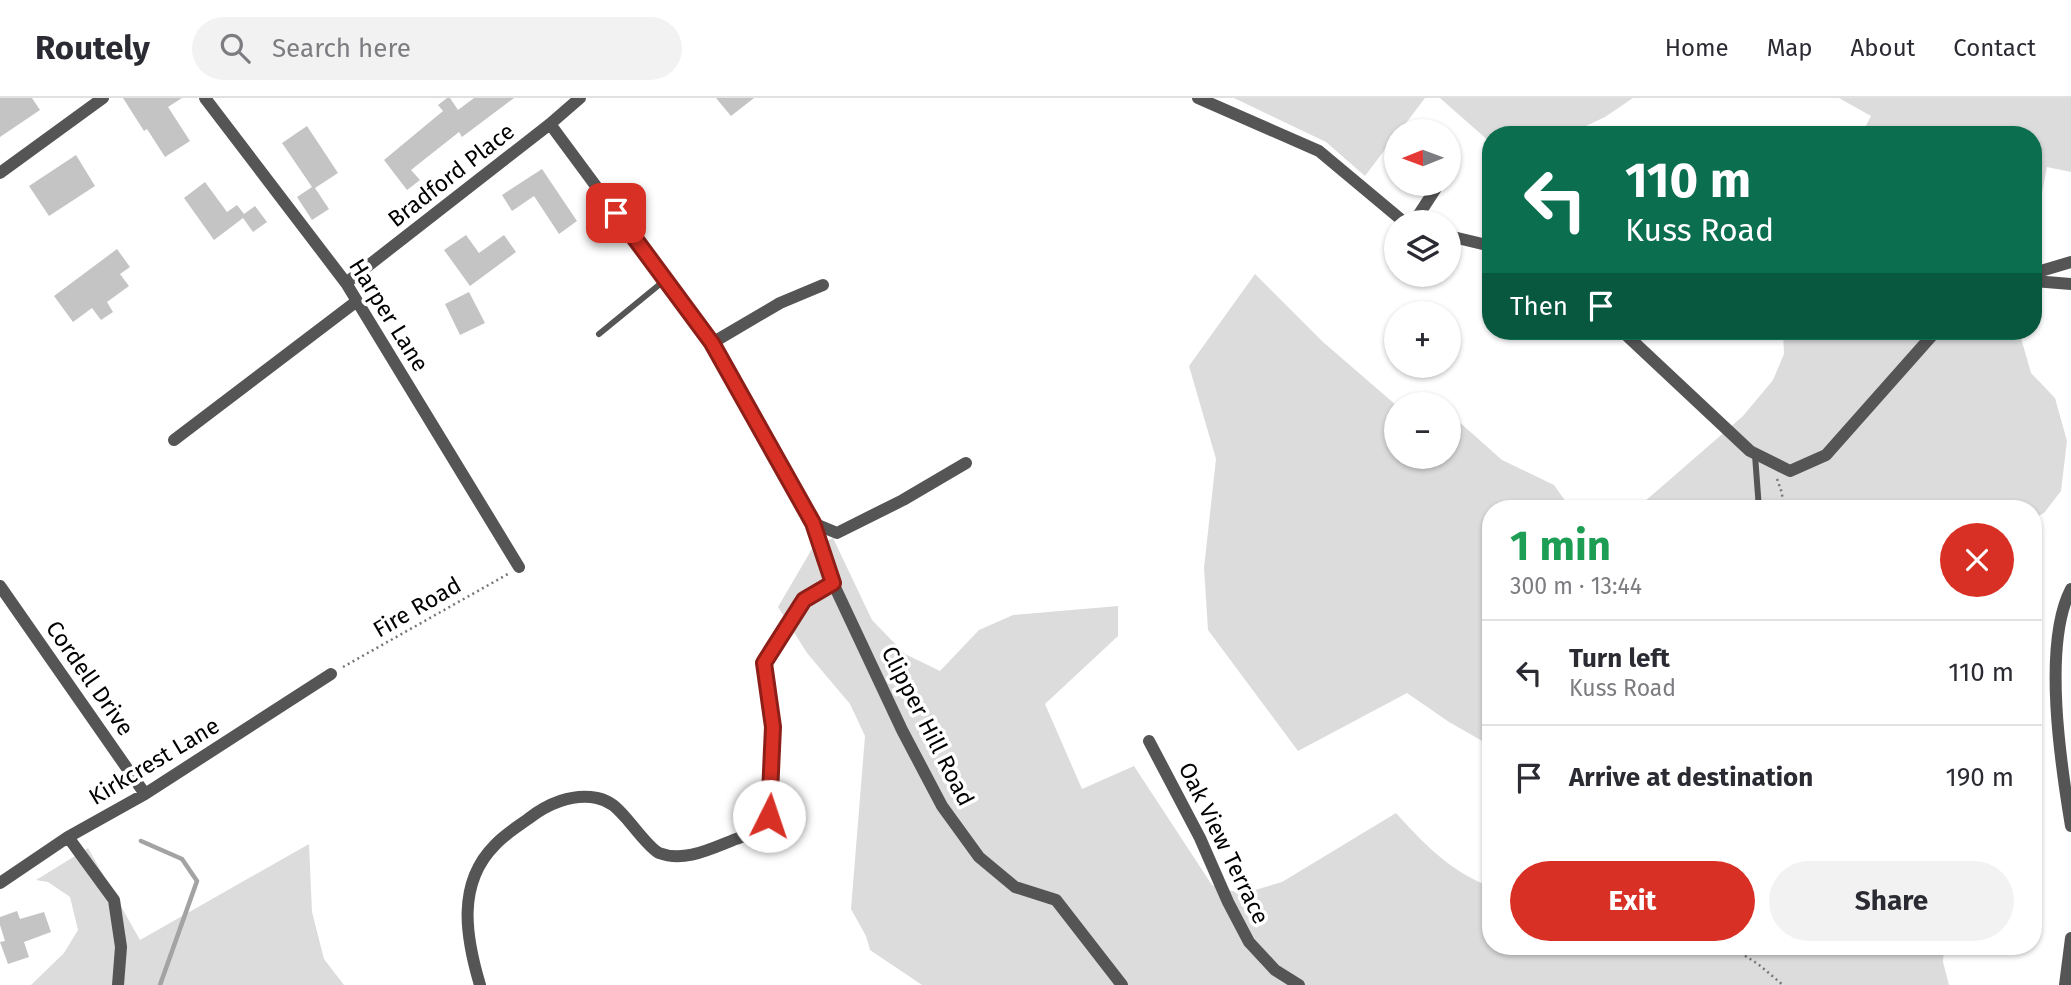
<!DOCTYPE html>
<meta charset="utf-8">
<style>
body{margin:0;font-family:"Fira Sans",sans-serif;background:#f2f2f3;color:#2b2b33;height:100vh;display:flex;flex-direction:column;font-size:26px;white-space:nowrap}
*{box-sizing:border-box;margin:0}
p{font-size:23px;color:#7c7c81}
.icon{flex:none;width:38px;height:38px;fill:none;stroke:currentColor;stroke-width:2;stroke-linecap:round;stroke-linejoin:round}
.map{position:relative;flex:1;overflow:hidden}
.details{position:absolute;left:1482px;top:402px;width:560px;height:455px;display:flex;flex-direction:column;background:#fff;border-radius:28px;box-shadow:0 2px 5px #0004}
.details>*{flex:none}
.banner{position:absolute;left:1482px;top:28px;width:560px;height:214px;border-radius:28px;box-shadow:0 2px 5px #0004;background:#0b6e4f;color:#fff;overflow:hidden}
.needle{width:46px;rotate:269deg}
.tools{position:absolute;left:1384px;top:21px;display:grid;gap:14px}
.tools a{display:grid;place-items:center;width:77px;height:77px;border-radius:50%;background:#fff;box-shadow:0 2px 5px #0004;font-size:35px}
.pin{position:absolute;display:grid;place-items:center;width:60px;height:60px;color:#fff;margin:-30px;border-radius:14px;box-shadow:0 4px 10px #0006}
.me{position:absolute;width:77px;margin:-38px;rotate:4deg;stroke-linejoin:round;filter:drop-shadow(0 0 5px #0008)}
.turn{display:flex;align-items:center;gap:24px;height:147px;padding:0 28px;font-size:32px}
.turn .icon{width:91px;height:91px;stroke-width:2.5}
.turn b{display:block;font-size:49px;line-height:60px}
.then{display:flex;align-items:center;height:66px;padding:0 28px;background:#0003;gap:14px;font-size:26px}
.round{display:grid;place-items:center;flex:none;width:74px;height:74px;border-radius:37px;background:#f2f2f3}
.overview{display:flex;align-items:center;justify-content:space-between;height:119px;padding:0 28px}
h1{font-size:42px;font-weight:700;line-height:52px;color:#1e9e55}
.action{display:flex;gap:14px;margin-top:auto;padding:14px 28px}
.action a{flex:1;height:80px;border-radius:42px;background:#d93025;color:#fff;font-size:28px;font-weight:700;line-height:80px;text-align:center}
.action a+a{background:#f2f2f3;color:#2b2b33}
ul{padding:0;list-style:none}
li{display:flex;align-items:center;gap:21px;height:105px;padding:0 28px;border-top:2px solid #e1e1e2}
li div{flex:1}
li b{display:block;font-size:26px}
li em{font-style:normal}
header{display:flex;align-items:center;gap:42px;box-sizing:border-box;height:98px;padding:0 35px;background:#fff;border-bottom:2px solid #e1e1e2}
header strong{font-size:33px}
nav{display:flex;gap:38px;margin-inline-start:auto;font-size:24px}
.search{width:490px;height:63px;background:#f2f2f3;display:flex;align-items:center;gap:18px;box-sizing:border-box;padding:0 24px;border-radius:38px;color:#7c7c81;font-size:26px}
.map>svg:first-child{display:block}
.green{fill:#dcdcdc}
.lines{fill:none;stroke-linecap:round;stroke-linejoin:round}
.stream{stroke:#a3a3a3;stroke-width:4.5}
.building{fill:#c4c4c4}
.path{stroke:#777;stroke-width:2.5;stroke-dasharray:2 3.5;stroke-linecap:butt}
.service{stroke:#555;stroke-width:6}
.minor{stroke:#555;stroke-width:12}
.route-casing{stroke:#8d1f18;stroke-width:18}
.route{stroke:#d93025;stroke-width:12}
.labels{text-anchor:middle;stroke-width:7;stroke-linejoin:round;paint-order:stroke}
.street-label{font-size:23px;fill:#000;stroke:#fff}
</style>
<header>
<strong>Routely</strong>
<div class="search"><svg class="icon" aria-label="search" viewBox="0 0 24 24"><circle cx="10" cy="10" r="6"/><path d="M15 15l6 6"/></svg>Search here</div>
<nav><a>Home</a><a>Map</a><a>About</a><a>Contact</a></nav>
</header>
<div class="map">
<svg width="2071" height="887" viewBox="0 0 2071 887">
<rect width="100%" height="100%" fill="#fff"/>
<path class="green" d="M1234 0H1425L1400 33H1396V37L1365 78 1326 44Z
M1440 0H1633L1605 19 1567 37H1491V45Z
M1839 0H2071V74L2047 69 2034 135V37H1861L1871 18Z
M1255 176 1323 244 1396 307V359H1449V320L1457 322 1502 362 1554 387 1571 411H1491V648L1449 624 1407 595 1298 653 1208 532 1204 470 1216 361 1189 268Z
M1783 233H2019L2031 275 2055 300 2067 343 2061 393 2044 415 2034 420V411H1636L1743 318 1773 282 1784 256Z
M833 440 872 522 905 556 940 573 979 532 1013 517 1118 508V538L1045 606 1082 691 1134 668 1212 787 1242 796 1282 784 1396 715C1424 746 1451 774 1491 789V849H1944L1943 864 1949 887H922L870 852 866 838 851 811 865 638 850 606 807 555 778 509 813 449Z
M309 746 312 814 324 861 344 887H31L64 855 78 832 70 799 48 784 36 782 88 750 140 842Z"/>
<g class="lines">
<path class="stream" d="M141 743 182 761 197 783 160 887"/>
</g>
<path class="building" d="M0 0H32L40 12 0 39Z
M123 0H182L168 9 190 43 165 59 147 31 144 33Z
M447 0H450L458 12 474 0H514L462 39 459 34 411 72 420 82 407 92 384 62 443 13 438 7Z
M716 0H754L731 18Z
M307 28 338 75 315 90 329 111 312 122 297 99 312 89 282 45Z
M76 57 95 88 49 118 29 88Z
M542 71 577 123 559 136 534 98 512 113 502 97Z
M205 84 227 114 237 107 244 116 255 108 267 124 253 134 243 120 214 142 184 100Z
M466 137 479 155 504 137 516 154 470 188 444 152Z
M117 151 130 169 120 176 129 188 107 204 113 214 101 222 92 210 73 224 54 198Z
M469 194 485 225 460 237 445 206Z
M17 813 20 821 44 814 51 834 24 844 29 859 8 866 0 844 5 843 0 827V819Z"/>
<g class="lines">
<path class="path" d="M1777 381 1782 395 1783 411
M343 569 508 476
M1731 849 1758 866 1783 887"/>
<path class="service" d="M599 236 665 182
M1755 357 1759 411"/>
<path class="minor" d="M205 0 346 185 519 469
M1198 0 1319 53 1404 124
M550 26 712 245 813 425 833 485 902 632 942 708 979 759 1015 789 1056 802 1122 887
M0 75 103 0
M1414 124 1438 87
M1449 138 1491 148
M2034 175 2071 164
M2034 183 2071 186
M346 185 550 26 580 0
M1622 233 1750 353 1790 373 1826 357 1936 233
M712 245 780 205 823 187
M174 342 357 203
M813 425 837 435 903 402 966 365
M0 488 145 696
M2071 491C2042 546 2061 668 2071 728
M1149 643 1200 740 1228 804 1249 844 1275 872 1299 887
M68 739 114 802 121 849 118 887
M0 785 68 739 145 696 331 576
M480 887C466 840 456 786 495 747 504 737 517 729 528 721 547 706 572 695 597 700 611 703 617 710 626 720 634 729 650 751 659 755 685 765 712 750 736 741 752 735 766 731 770 713L773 629 764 565 804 502 833 485
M2065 887 2071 840"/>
</g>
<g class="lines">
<defs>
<path id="route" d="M616 115 712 245 813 425 833 485 804 502 764 565 773 629 769 718"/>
</defs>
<use href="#route" class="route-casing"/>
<use href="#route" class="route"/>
</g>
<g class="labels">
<g class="street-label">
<text transform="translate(451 77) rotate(-38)" y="8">Bradford Place</text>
<text transform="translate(389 217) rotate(58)" y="8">Harper Lane</text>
<text transform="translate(417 509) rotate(-30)" y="8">Fire Road</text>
<text transform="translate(90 580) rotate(55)" y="8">Cordell Drive</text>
<text transform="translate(928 628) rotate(63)" y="8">Clipper Hill Road</text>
<text transform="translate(154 663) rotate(-31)" y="8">Kirkcrest Lane</text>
<text transform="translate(1224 745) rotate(64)" y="8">Oak View Terrace</text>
</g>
</g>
</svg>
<div class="tools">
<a><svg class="needle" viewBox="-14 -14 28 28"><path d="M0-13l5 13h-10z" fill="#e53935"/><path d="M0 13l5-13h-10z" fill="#7c7c81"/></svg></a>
<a><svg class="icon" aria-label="layers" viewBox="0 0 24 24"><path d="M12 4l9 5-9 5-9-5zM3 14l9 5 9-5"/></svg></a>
<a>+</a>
<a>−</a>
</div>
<div class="pin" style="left:616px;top:115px;background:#d93025"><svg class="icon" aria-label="arrive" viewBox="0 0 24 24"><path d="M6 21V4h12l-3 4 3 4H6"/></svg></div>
<svg class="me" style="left:769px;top:718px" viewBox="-20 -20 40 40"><circle r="19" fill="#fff"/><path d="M0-13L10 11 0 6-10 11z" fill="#d93025"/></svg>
<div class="banner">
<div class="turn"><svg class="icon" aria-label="left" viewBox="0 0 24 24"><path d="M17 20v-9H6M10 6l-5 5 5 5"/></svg><div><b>110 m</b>Kuss Road</div></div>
<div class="then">Then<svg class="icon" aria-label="arrive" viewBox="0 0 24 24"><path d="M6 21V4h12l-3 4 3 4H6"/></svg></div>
</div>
<section class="details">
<div class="overview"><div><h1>1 min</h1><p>300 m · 13:44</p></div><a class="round" style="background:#d93025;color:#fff"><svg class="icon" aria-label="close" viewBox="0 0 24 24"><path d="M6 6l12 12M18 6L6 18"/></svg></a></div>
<ul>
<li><svg class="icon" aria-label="left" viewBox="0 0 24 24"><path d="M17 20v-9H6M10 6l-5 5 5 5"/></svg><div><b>Turn left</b><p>Kuss Road</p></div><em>110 m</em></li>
<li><svg class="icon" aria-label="arrive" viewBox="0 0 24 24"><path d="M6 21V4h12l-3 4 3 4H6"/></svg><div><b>Arrive at destination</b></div><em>190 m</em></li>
</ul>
<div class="action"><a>Exit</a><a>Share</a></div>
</section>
</div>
